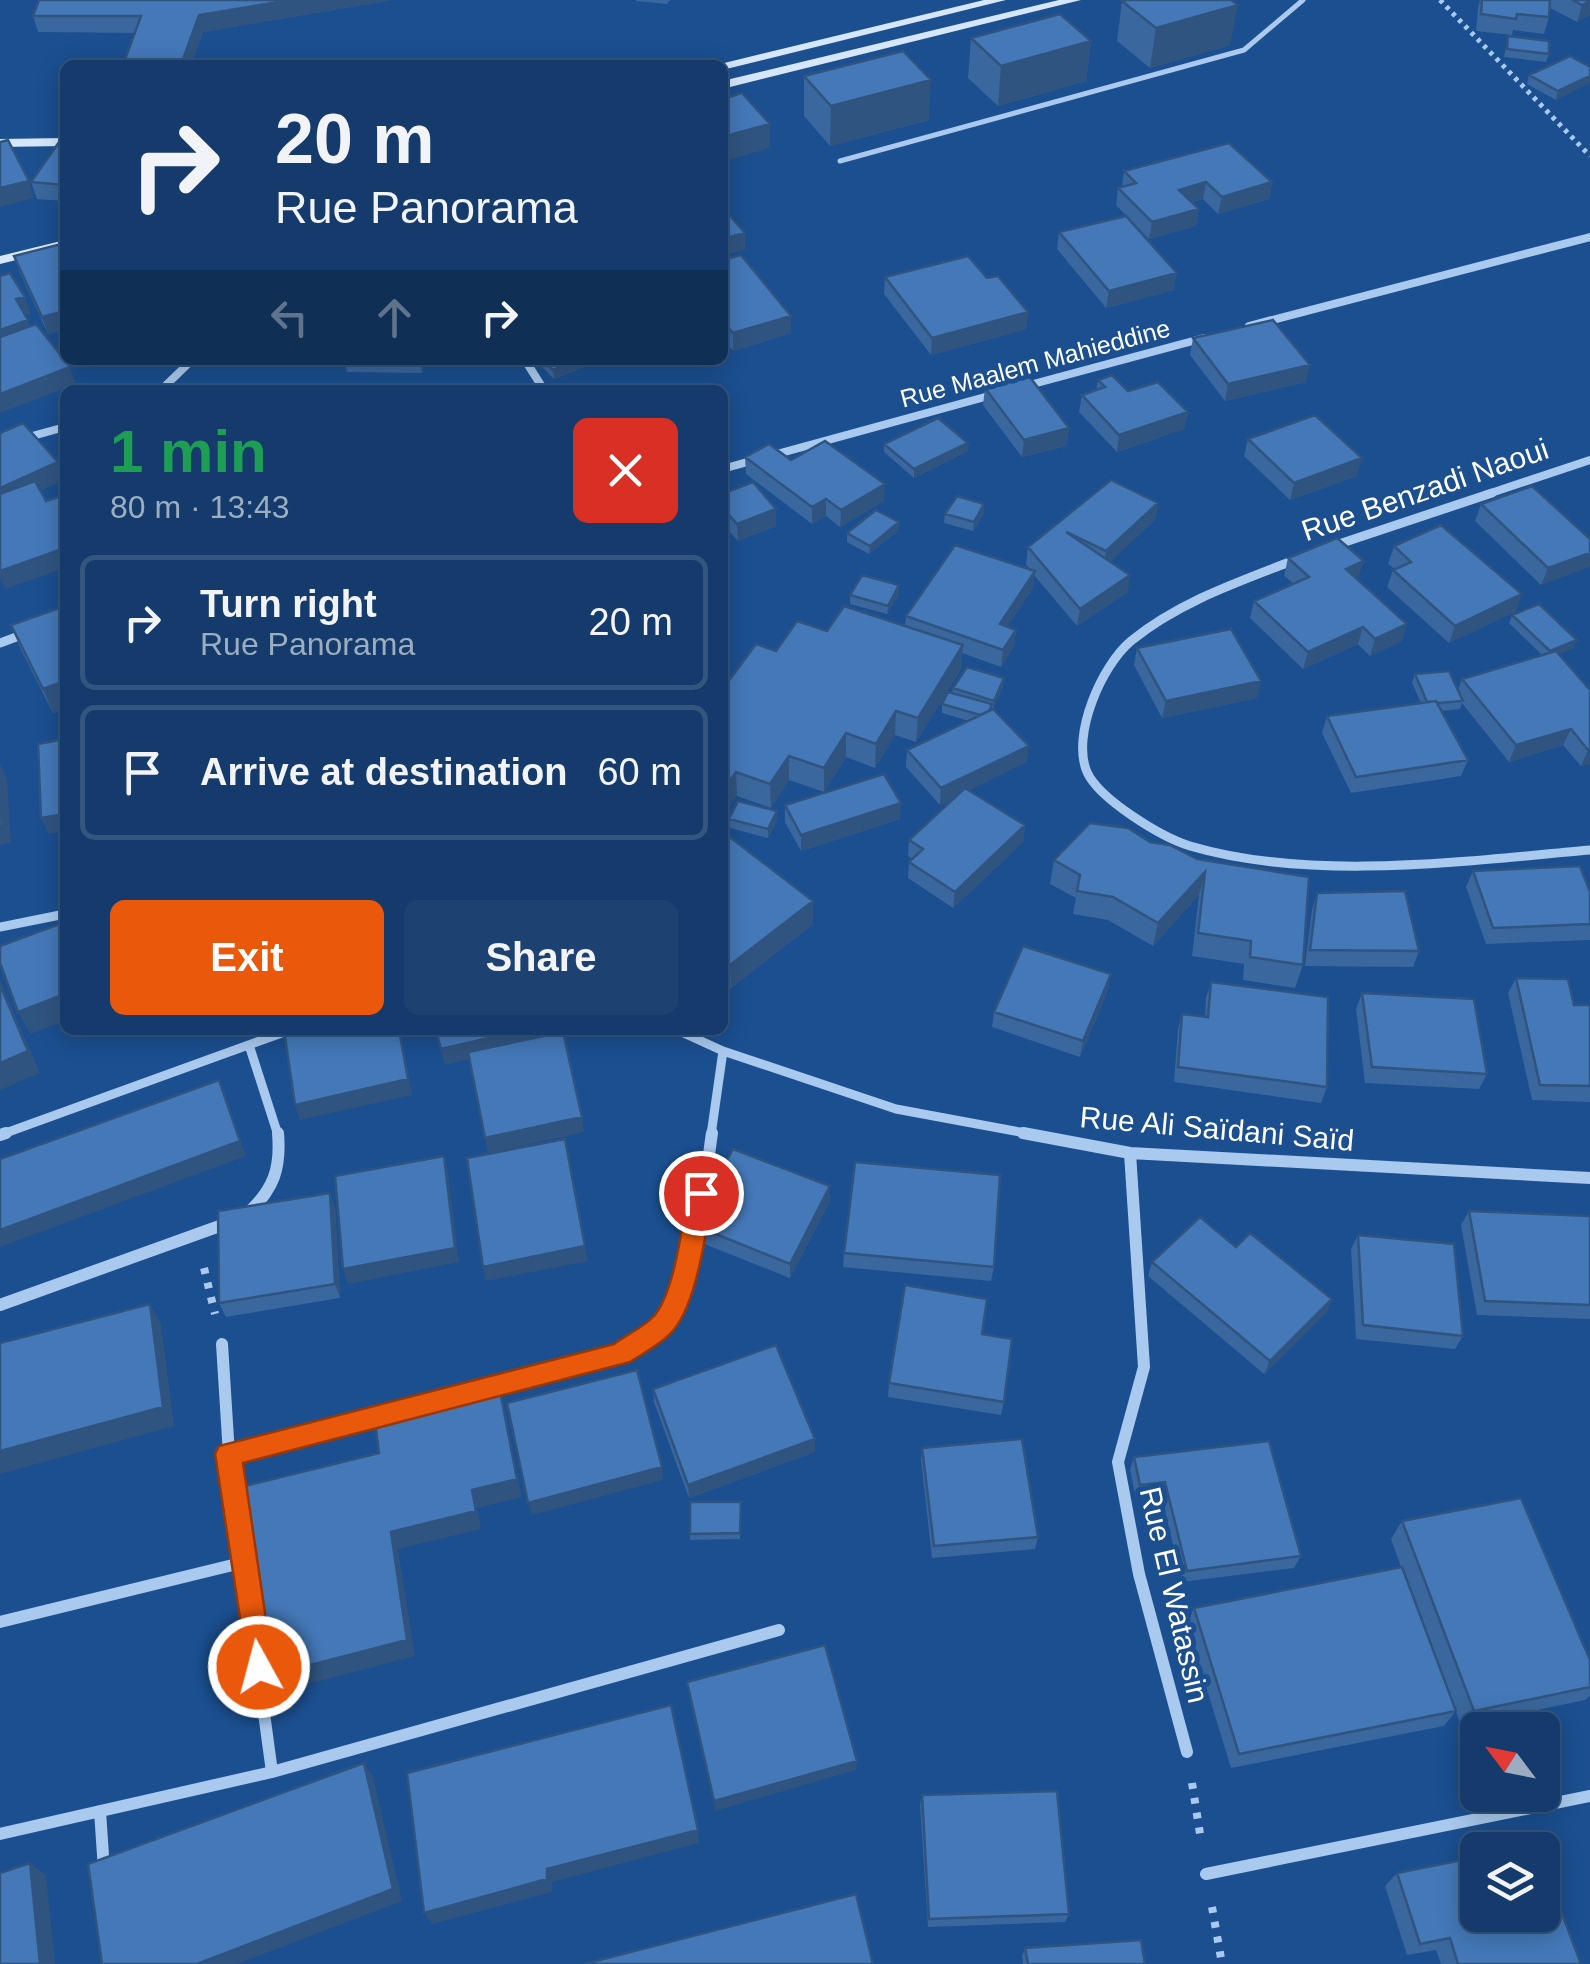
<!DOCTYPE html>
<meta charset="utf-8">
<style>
body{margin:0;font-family:Helvetica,sans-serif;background:#1d4271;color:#f1f3f6;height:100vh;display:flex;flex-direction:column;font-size:38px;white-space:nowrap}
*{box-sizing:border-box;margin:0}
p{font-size:32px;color:#9dadc1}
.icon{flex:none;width:55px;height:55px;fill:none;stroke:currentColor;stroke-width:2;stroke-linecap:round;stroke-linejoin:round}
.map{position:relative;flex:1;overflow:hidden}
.side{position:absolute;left:60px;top:385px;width:668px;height:650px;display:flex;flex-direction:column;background:#143b6b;border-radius:15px;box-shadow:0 5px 25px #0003,0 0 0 2px #33557e}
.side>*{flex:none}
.hud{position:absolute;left:60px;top:60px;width:668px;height:305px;border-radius:15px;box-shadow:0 5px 25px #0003,0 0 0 2px #33557e;background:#143b6b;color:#f1f3f6;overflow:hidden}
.needle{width:65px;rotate:302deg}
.buttons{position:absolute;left:1460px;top:1712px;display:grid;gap:20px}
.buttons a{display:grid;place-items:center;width:100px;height:100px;border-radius:15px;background:#143b6b;box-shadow:0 5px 25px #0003,0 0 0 2px #33557e;font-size:50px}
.pin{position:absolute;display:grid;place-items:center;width:85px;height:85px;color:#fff;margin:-42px;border:5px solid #fff;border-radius:50%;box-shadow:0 2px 10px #0007}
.me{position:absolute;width:110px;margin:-55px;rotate:353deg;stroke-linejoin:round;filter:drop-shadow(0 0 8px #0008)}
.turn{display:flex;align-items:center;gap:35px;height:210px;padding:0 50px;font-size:45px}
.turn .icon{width:130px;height:130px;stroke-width:2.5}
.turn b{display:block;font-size:70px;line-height:85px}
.lanes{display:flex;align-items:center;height:95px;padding:0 50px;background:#0003;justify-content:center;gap:50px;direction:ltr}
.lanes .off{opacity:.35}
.round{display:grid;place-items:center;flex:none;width:105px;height:105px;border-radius:15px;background:#1d4271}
.headline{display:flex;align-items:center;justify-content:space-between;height:170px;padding:0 50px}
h1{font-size:60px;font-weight:700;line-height:75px;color:#1e9e55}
.cta{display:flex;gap:20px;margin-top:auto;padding:20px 50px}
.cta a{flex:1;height:115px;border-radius:15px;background:#ea580c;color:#fff;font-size:40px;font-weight:700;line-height:115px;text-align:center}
.cta a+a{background:#1d4271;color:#f1f3f6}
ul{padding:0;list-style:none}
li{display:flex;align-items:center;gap:30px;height:135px;margin:0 20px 15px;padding:0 30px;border:5px solid #33557e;border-radius:15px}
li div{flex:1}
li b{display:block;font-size:38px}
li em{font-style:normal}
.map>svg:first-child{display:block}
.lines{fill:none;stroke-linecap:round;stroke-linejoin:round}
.path-far1{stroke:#a9c9ee;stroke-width:5;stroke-dasharray:4 5;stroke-linecap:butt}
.path{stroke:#a9c9ee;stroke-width:8;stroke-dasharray:6 9;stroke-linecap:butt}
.lane{stroke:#a9c9ee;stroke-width:5}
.street-far2{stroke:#a9c9ee;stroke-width:8}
.street-far1{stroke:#a9c9ee;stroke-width:9}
.street{stroke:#a9c9ee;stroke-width:12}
.secondary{fill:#d6e6fa;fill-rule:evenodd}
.wall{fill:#3a679d}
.shaded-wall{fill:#305480}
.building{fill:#4478b7;stroke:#305480;stroke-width:2.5}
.route{fill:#ea580c;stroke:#983908;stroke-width:2.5}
.labels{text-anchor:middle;stroke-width:10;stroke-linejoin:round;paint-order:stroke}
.far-street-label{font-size:25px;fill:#fff;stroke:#1b4f8f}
.street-label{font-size:30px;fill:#fff;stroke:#1b4f8f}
</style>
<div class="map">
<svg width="1590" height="1964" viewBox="0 0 1590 1964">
<rect width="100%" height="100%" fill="#1b4f8f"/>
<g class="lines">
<path class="path-far1" d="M1440 0 1590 156"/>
<path class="path" d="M204 1268 215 1314
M1192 1783 1201 1840
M1212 1907 1222 1964"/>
<path class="lane" d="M840 161 1244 50 1303 0"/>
<path class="street-far2" d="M1249 326 1590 237
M525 360 544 390
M1022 387 1204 338
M161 390 192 360
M0 445 65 427
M722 469 996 394
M1485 495 1590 460"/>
<path class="street-far1" d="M1330 547 1492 493
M1300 558C1241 581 1180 601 1131 641 1102 665 1071 735 1087 772 1099 799 1161 837 1190 846 1312 882 1465 861 1590 850
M0 643 27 633
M0 927 65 914
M677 1030 723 1051 896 1109 1036 1135
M249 1045 278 1135
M0 1135 290 1030
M711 1135 723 1051"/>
<path class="street" d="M1023 1133 1130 1153 1590 1178
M0 1135 6 1133
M1130 1153 1144 1367 1118 1462 1139 1574 1187 1752
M248 1213C274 1189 281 1168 278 1133
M0 1305 228 1223
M222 1344 229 1455
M0 1622 245 1562
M272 1772 229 1455 594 1363C617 1355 645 1345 661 1326 696 1283 704 1187 712 1133
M100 1811 104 1870
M0 1834 272 1772 779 1630
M1206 1874 1590 1796"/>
<path class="secondary" d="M984 0H1006L722 70V65H716Z
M1059 0H1081L722 89V81Z
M65 138V146L0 147V139Z
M65 240V248L0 264V256Z"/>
</g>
<path class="wall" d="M392 0 203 32 191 65H123L135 33 38 32 33 16Z
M636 0H670L667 4 636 1Z
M1480 0H1590V15L1577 22 1550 8 1549 17 1544 34 1513 30 1512 35 1476 31 1478 8Z
M1122 1 1230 45 1150 68 1117 41Z
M1508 36 1549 54 1546 62 1504 57Z
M971 38 1091 41 1086 81 998 106 968 78Z
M1570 56 1556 100 1527 84 1529 75Z
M804 76 929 120 830 146 804 116Z
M65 135V201L37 199 31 182Z
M1124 171 1272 182 1269 199 1218 214 1203 199 1192 202 1199 209 1196 226 1149 239 1116 205 1118 188 1122 187Z
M1059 232 1174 290 1106 308 1057 249Z
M65 243V330L48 334 20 273 14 256Z
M722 260 791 333 733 351 722 337Z
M885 277 1028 312 1026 329 931 355 884 294Z
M1193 338 1306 382 1225 401 1190 355Z
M344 360H425L422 373 347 372Z
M538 360H584V367L554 379 538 363Z
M1098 380 1188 412 1184 429 1117 452 1079 412 1082 395 1096 390Z
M985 388 1069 428 1066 446 1022 457 983 405Z
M1248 439 1357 476 1290 500 1244 456Z
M884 444 968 451 914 478 884 452Z
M745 457 791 460 884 501 840 527 826 516 812 524 746 474Z
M722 494 776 526 738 541 722 523Z
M1158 503 1155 520 1110 561 1128 592 1077 626 1034 575 1033 588 1007 627 1016 630 1014 646 1001 667 962 653 961 669 916 742 895 735 875 768 846 757 824 792 789 780 771 808 737 796 722 690 776 651 827 631 905 626 906 616 1030 570 1026 564 1028 547Z
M1481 504 1590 539 1541 585 1475 521Z
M984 513 973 531 944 523 945 514Z
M899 522 898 531 869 554 847 542V533Z
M1394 546 1516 611 1449 643 1387 587 1393 570 1395 569 1388 564Z
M1288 558 1358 578 1402 641 1370 656 1358 644 1303 669 1250 618 1254 601 1294 584 1284 576Z
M899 594 887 614 850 604V595Z
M65 606V709L53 713 21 650 11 625Z
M1512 615 1574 648 1559 654 1590 690V764L1581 766 1563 745 1509 762 1462 703 1460 709 1442 711 1468 760 1461 776 1351 793 1322 733 1327 716 1421 703 1412 683 1415 674 1458 690 1462 679 1542 655 1509 623Z
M1137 648 1257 698 1162 718 1134 665Z
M1003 687 992 710 1027 762 969 790 1025 825 1023 842 953 908 908 878 909 862 912 859 908 856 909 840 956 797 940 805 906 767 907 750 969 721 942 713V704L952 693 953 688Z
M785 805 900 819 801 851 785 822Z
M729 819 777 820 768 838 730 828Z
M722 831 813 901V924L731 988 722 981Z
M1150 842 1170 845 1303 965 1295 988 1243 980 1244 964 1192 956 1199 895 1153 946 1108 920 1073 914 1076 898 1050 884 1054 860Z
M1473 871 1590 892V940L1486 944 1466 887Z
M1317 893 1419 951 1413 967 1305 966 1312 910Z
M1516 978 1574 1005H1590V1102L1532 1100 1508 993Z
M1211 982 1327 1087 1321 1103 1174 1082 1178 1029 1182 1014 1205 1017 1206 998Z
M1108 990 1080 1057 992 1027 994 1012Z
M1362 993 1487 1074 1479 1089 1365 1083 1356 1009Z
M830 1201 790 1278 692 1239 691 1224Z
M335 1208 340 1298 226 1317 219 1303Z
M1469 1211 1590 1216V1319L1477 1315 1461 1225Z
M1358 1235 1463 1336 1455 1349 1356 1339 1351 1249Z
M1236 1247 1332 1299 1326 1313 1264 1374 1148 1276 1152 1262Z
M844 1253 994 1267 991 1281 843 1267Z
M982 1334 1004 1402 1001 1415 888 1397 889 1383Z
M653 1389 815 1452 689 1498 654 1402Z
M922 1448 1038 1537 1035 1549 932 1558 921 1460Z
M1134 1457 1301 1556 1294 1568 1182 1582 1161 1495 1136 1498 1130 1470Z
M741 1502 740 1539 690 1540V1534Z
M1402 1521 1590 1660V1696L1585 1700 1461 1726 1456 1711 1444 1726 1231 1768 1187 1624 1194 1608 1401 1567 1391 1539Z
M922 1795 1069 1914 1065 1922 928 1927 920 1805Z
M1397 1873 1478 1915 1581 1964H1441L1436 1950 1407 1955 1385 1886Z
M1025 1948 1145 1964H1023L1022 1956Z"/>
<path class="shaded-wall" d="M291 0H392L203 32 191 65H181L199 15Z
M1590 1V15L1577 22 1582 5Z
M1238 5 1230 45 1150 68 1156 28Z
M1091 41 1086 81 998 106 1001 66Z
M1590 76V83L1556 100 1558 91Z
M931 80 929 120 830 146 831 106Z
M770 124V148L722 162V137Z
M29 181 34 198 0 207V188Z
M1206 182 1203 199 1176 206 1179 190Z
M1272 182 1269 199 1218 214 1222 197Z
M1199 209 1196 226 1149 239 1152 222Z
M745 233V250L722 256V239Z
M1177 273 1174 290 1106 308 1109 291Z
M25 297 31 314 23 316 16 299Z
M65 311V330L48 334 42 317Z
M1028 312 1026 329 931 355 932 338Z
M791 316V333L733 351V333Z
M28 320 34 337 0 349V330Z
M420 360H425L422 373Z
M580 360H584V367L554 379 553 370Z
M1310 365 1306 382 1225 401 1228 384Z
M70 367 76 384 0 413V394Z
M1188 412 1184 429 1117 452 1119 435Z
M1069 428 1066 446 1022 457 1024 440Z
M968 443V451L914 478V469Z
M1362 458 1357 476 1290 500 1294 483Z
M58 462 65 480 0 508V488Z
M885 484 884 501 840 527 841 510Z
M826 499V516L812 524V507Z
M1158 503 1155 520 1104 568 1106 551Z
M984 504V513L973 531 974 522Z
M776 509V526L738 541 737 524Z
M899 522 898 531 869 554 870 546Z
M65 548V568L5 589 0 578V571Z
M1590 553V567L1541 585 1548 568Z
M1364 561 1358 578 1342 586 1346 569Z
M1035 571 1033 588 998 641 1000 624Z
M1130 575 1128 592 1077 626 1080 609Z
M899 585V594L887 614 888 606Z
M1522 594 1516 611 1449 643 1455 626Z
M1407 624 1402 641 1370 656 1375 639Z
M1363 627 1358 644 1303 669 1308 652Z
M1016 630 1014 646 1001 667 1003 650Z
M1577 640 1574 648 1547 660 1550 651Z
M963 645 961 669 916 742 918 718Z
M1004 678 1003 687 993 709 994 701Z
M65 681V709L53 713 43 689Z
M1261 681 1257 698 1162 718 1166 701Z
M896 711 895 735 875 768 876 744Z
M1571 729 1563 745 1509 762 1516 745Z
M846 733V757L824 792V768Z
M1029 746 1027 762 940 805 941 788Z
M1590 749V764L1581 766 1588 750Z
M789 756V780L771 808 770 784Z
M0 764 7 779 11 843 0 845Z
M736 772 737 796 722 817V792Z
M901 803 900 819 801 851V835Z
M777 811V820L768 838V829Z
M65 814V831L49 834 41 818Z
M1025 825 1023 842 953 908 955 892Z
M1205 872 1199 895 1153 946 1158 923Z
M813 901V924L731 988 730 965Z
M1111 974 1108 990 1080 1057 1083 1041Z
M0 980 40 1073 0 1090Z
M65 994V1021L30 1034 18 1012Z
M399 1030H400L412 1095 300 1120 295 1105Z
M525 1030H530L533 1045 444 1065 441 1049Z
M219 1080 246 1156 0 1247V1230Z
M582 1117 584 1132 488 1153 485 1138Z
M444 1156 448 1171 459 1262 348 1284 343 1269Z
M830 1186V1201L790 1278V1264Z
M330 1193 335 1208 340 1298 335 1284Z
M585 1246 588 1261 486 1281 483 1267Z
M1332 1299 1326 1313 1264 1374 1270 1361Z
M150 1304 161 1324 174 1426 0 1474V1451Z
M500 1391 522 1497 477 1508 481 1529 398 1549 415 1656 274 1693 264 1677 391 1532 472 1490Z
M815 1439V1452L689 1498 688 1485Z
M662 1467 663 1480 532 1515 528 1503Z
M857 1761 856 1770 715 1811 714 1801Z
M364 1763 373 1777 402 1901 237 1964H197Z
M698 1830 699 1843 552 1882V1892L432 1924 424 1913 547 1869Z
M30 1863 46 1875 55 1964H40Z"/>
<path class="building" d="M39 0H291L199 15 181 65H123L141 16H33Z
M1126 0H1231L1238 5 1156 28 1122 1Z
M1482 0H1550L1549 17 1517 14 1516 19 1481 14Z
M1572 0H1590V1L1582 5Z
M1060 14 1091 41 1001 66 971 38Z
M1508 36 1549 41V54L1507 49Z
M903 51 931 80 831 106 804 76Z
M1570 56 1590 67V76L1558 91 1529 75Z
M742 93 770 124 722 137V99Z
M64 135 65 185 31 182Z
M8 140 29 181 0 188V142Z
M1229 143 1272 182 1222 197 1206 182 1179 190 1199 209 1152 222 1118 188 1136 183 1124 171Z
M722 207 745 233 722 239Z
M1126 216 1177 273 1109 291 1059 232Z
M65 243V311L42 317 14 256Z
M741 255 791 316 733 333 722 320V260Z
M968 256 987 278 998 276 1028 312 932 338 885 277Z
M10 273 25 297 16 299 28 320 0 330V276Z
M1273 320 1310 365 1228 384 1193 338Z
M36 324 70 367 0 394V337Z
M543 360H580L553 370Z
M1112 375 1128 391 1158 382 1188 412 1119 435 1082 395 1105 387 1098 380Z
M1029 376 1069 428 1024 440 985 388Z
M412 387 441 390H410Z
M1315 415 1362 458 1294 483 1248 439Z
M938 418 968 443 914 469 884 444Z
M23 423 58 462 0 488V433Z
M825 441 885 484 841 510 826 499 812 507 745 457 769 444 791 460Z
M1111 480 1158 503 1106 551 1066 532 1130 575 1080 609 1028 547Z
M35 481 46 501 65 495V548L0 571V494Z
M753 482 776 509 737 524 722 507V494Z
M1532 486 1590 539V553L1548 568 1481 504Z
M957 496 984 504 974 522 945 514Z
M876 510 899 522 870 546 847 533Z
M1441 525 1522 594 1455 626 1393 570 1411 562 1394 546Z
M1337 538 1364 561 1346 569 1407 624 1375 639 1363 627 1308 652 1254 601 1309 577 1288 558Z
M955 545 1035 571 1000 624 1016 630 1003 650 906 616Z
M862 575 899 585 888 606 850 595Z
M1539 604 1577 640 1550 651 1512 615Z
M65 606V681L43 689 11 625Z
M844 606 963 645 918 718 896 711 876 744 846 733 824 768 789 756 770 784 736 772 722 792V690L756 644 776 651 797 621 827 631Z
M1231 629 1261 681 1166 701 1137 648Z
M1556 651 1590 690V749L1588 750 1571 729 1516 745 1462 679Z
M967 667 1004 678 994 701 953 688Z
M1449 671 1463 701 1438 703 1436 701 1427 702 1415 674Z
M948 692 992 704 989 711 980 715 942 704Z
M1436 701 1468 760 1356 777 1327 716Z
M993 709 1029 746 941 788 907 750Z
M65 739V814L41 818 38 744Z
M884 774 901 803 801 835 785 805Z
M0 775 3 826 0 827Z
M965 788 1025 825 955 892 909 862 923 849 909 840Z
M738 801 777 811 768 829 729 819Z
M1090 823 1128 828 1150 842 1170 845 1197 859 1309 877 1303 965 1250 957 1251 941 1198 933 1205 872 1158 923 1113 897 1077 891 1080 875 1054 860Z
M722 831 813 901 730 965 722 959Z
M1580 866 1590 892V924L1493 928 1473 871Z
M1405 891 1419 951 1310 950 1317 893Z
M65 922V994L18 1012 0 963V946Z
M1023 946 1111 974 1083 1041 994 1012Z
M1516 978 1568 979 1574 1005H1590V1086L1540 1085Z
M1211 982 1328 997 1327 1087 1178 1067 1182 1014 1208 1017Z
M0 985 28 1051 0 1063Z
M1362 993 1474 999 1487 1074 1372 1067Z
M284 1030H399L408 1079 295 1105Z
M436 1030H525L441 1049Z
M563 1032 582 1117 485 1138 468 1052Z
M219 1080 240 1141 0 1230V1159Z
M565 1139 585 1246 483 1267 467 1158Z
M733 1149 830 1186 790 1264 691 1224Z
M444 1156 455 1248 343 1269 335 1176Z
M855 1162 1000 1175 994 1267 844 1253Z
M330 1193 335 1284 219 1303 218 1211Z
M1469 1211 1590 1216V1305L1485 1301Z
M1200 1217 1236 1247 1250 1233 1332 1299 1270 1361 1152 1262Z
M1358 1235 1454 1244 1463 1336 1363 1325Z
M905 1285 987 1299 982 1334 1012 1339 1004 1402 889 1383Z
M150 1304 163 1407 0 1451V1343Z
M776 1345 815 1439 688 1485 653 1389Z
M637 1370 662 1467 528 1503 507 1403Z
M500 1391 517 1479 472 1490 476 1511 391 1532 407 1640 264 1677 245 1486 379 1453 375 1421Z
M1022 1439 1038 1537 934 1546 922 1448Z
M1269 1441 1301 1556 1187 1571 1165 1482 1140 1485 1134 1457Z
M1521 1498 1590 1660V1687L1474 1711 1402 1521Z
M690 1502H741L740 1533 690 1534Z
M1402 1567 1456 1711 1239 1754 1194 1608Z
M825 1645 857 1761 714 1801 687 1682Z
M671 1705 698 1830 547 1869V1879L424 1913 407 1773Z
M364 1763 393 1889 197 1964H102L88 1864Z
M1057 1791 1069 1914 929 1919 922 1795Z
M1472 1858 1478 1873V1915H1542V1906L1558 1903 1581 1964H1458L1450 1938 1420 1944 1397 1873Z
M30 1863 40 1964H0V1873Z
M856 1894 873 1964H584Z
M1141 1940 1145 1964H1028L1025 1948Z"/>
<path class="route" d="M701 1182 709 1186 713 1193C706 1230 697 1309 669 1335 658 1346 642 1354 630 1362L243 1463 273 1667 269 1677 259 1681 249 1677 215 1454 219 1446 614 1344C626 1335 644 1327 654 1316 675 1291 682 1225 688 1193L692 1186Z"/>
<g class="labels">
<g class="far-street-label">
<text transform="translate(1035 363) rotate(-15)" y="9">Rue Maalem Mahieddine</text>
</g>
<g class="street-label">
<text transform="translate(1425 490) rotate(-19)" y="10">Rue Benzadi Naoui</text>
<text transform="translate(1217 1129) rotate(5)" y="10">Rue Ali Saïdani Saïd</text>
<text transform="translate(1174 1595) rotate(77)" y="10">Rue El Watassin</text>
</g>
</g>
</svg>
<div class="buttons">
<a><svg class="needle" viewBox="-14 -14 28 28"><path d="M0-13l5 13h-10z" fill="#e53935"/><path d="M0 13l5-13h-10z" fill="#9dadc1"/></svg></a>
<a><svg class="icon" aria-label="layers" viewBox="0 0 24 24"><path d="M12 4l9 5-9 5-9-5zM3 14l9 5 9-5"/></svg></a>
</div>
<div class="pin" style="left:701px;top:1193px;background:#d93025"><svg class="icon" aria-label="arrive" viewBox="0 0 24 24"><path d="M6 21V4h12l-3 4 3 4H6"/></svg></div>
<svg class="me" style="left:259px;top:1667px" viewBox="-20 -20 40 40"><circle r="17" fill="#ea580c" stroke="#fff" stroke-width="3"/><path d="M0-11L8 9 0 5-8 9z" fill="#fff"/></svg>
<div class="hud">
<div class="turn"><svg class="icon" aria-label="right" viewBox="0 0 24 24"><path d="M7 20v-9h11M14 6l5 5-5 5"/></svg><div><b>20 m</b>Rue Panorama</div></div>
<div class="lanes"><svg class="icon off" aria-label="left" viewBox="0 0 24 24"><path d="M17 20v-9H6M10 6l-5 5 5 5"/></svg><svg class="icon off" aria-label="ahead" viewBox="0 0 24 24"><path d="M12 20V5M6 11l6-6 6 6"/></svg><svg class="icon" aria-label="right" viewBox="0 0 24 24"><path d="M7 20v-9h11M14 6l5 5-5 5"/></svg></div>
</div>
<section class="side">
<div class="headline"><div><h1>1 min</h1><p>80 m · 13:43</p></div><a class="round" style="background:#d93025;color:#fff"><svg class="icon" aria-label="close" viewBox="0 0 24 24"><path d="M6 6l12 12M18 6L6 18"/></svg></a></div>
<ul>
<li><svg class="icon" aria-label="right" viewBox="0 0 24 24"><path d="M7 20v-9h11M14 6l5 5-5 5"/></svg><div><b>Turn right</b><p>Rue Panorama</p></div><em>20 m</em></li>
<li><svg class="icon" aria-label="arrive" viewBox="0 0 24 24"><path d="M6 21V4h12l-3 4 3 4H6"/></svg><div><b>Arrive at destination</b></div><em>60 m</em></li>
</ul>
<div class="cta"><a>Exit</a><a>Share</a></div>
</section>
</div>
